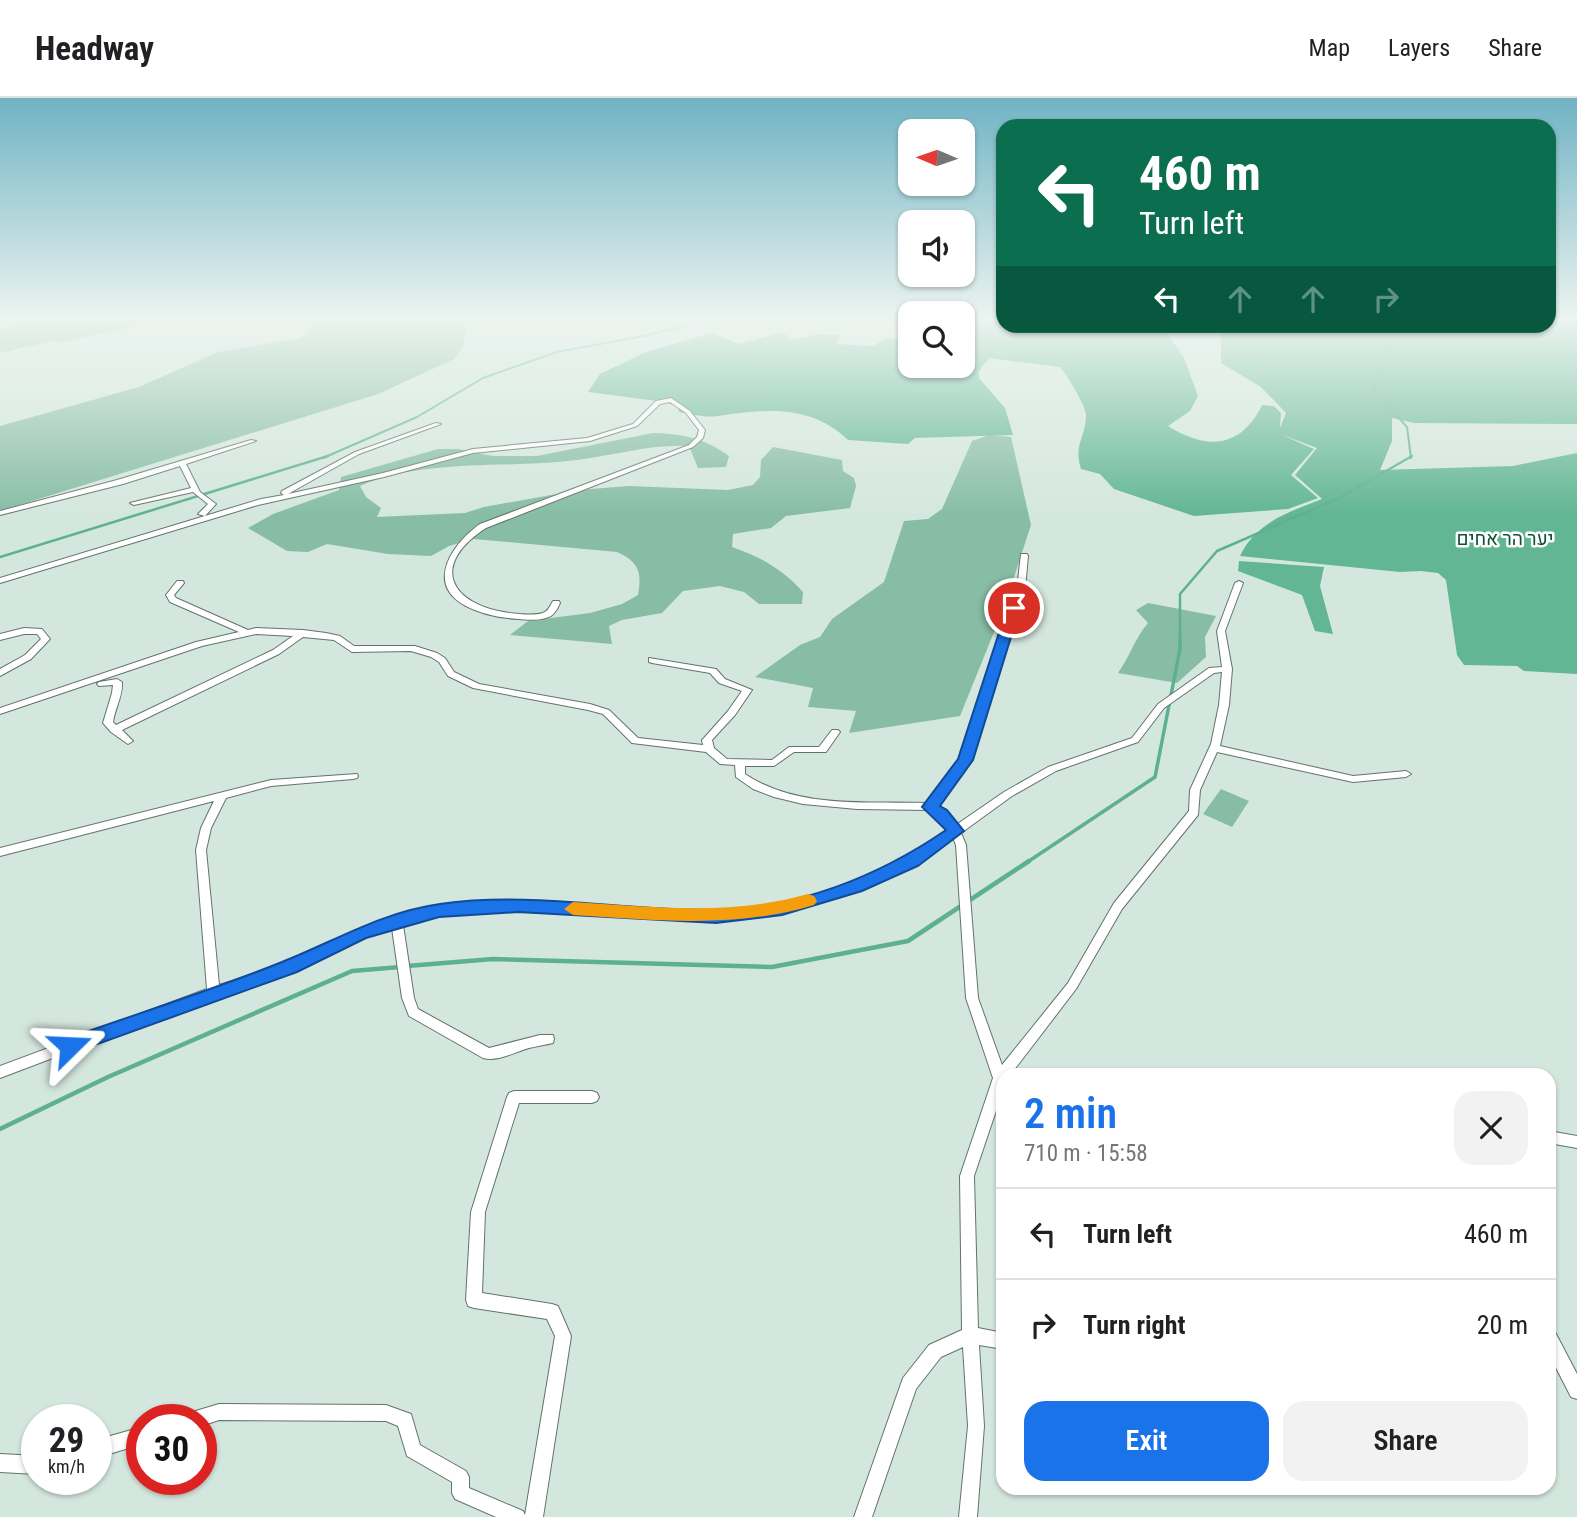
<!DOCTYPE html>
<meta charset="utf-8">
<style>
body{margin:0;font-family:"Roboto Condensed",Heebo,sans-serif;background:#f2f2f2;color:#202124;height:100vh;display:flex;flex-direction:column;font-size:26px;white-space:nowrap}
*{box-sizing:border-box;margin:0}
p{font-size:23px;color:#757577}
.icon{flex:none;width:38px;height:38px;fill:none;stroke:currentColor;stroke-width:2;stroke-linecap:round;stroke-linejoin:round}
.map{position:relative;flex:1;overflow:hidden}
.details{position:absolute;left:996px;top:970px;width:560px;height:427px;display:flex;flex-direction:column;background:#fff;border-radius:21px;box-shadow:0 2px 5px #0004}
.details>*{flex:none}
.banner{position:absolute;left:996px;top:21px;width:560px;height:214px;border-radius:21px;box-shadow:0 2px 5px #0004;background:#0b6e4f;color:#fff;overflow:hidden}
.needle{width:46px;rotate:272deg}
.buttons{position:absolute;left:898px;top:21px;display:grid;gap:14px}
.buttons a{display:grid;place-items:center;width:77px;height:77px;border-radius:14px;background:#fff;box-shadow:0 2px 5px #0004;font-size:35px}
.speed{position:absolute;left:21px;top:1306px;display:flex;gap:14px;font-size:35px;font-weight:700;text-align:center}
.speed>*{display:grid;place-content:center;width:91px;height:91px;border-radius:50%;background:#fff;box-shadow:0 2px 5px #0004;line-height:1}
.speed small{font-size:18px;font-weight:400}
.speed .limit{border:10px solid #d22;background:#fff;color:#111}
.pin{position:absolute;display:grid;place-items:center;width:60px;height:60px;color:#fff;margin:-30px;border:4px solid #fff;border-radius:50%;box-shadow:0 2px 7px #0007}
.me{position:absolute;width:77px;margin:-38px;rotate:69deg;stroke-linejoin:round;filter:drop-shadow(0 0 5px #0008)}
.turn{display:flex;align-items:center;gap:24px;height:147px;padding:0 28px;font-size:32px}
.turn .icon{width:91px;height:91px;stroke-width:2.5}
.turn b{display:block;font-size:49px;line-height:60px}
.lanes{display:flex;align-items:center;height:66px;padding:0 28px;background:#0003;justify-content:center;gap:35px;direction:ltr}
.lanes .off{opacity:.35}
.round{display:grid;place-items:center;flex:none;width:74px;height:74px;border-radius:21px;background:#f2f2f2}
.summary{display:flex;align-items:center;justify-content:space-between;height:119px;padding:0 28px}
h1{font-size:42px;font-weight:600;line-height:52px;color:#1a73e8}
.action{display:flex;gap:14px;margin-top:auto;padding:14px 28px}
.action a{flex:1;height:80px;border-radius:21px;background:#1a73e8;color:#fff;font-size:28px;font-weight:600;line-height:80px;text-align:center}
.action a+a{background:#f2f2f2;color:#202124}
ul{padding:0;list-style:none}
li{display:flex;align-items:center;gap:21px;height:91px;padding:0 28px;border-top:2px solid #e0e0e0}
li div{flex:1}
li b{display:block;font-size:26px}
li em{font-style:normal}
header{display:flex;align-items:center;gap:42px;box-sizing:border-box;height:98px;padding:0 35px;background:#fff;border-bottom:2px solid #e0e0e0}
header strong{font-size:33px}
nav{display:flex;gap:38px;margin-inline-start:auto;font-size:24px}
.map>svg:first-child{display:block}
.green{fill:#87bda5}
.forest{fill:#62b694}
.lines{fill:none;stroke-linecap:round;stroke-linejoin:round}
.stream-far3{stroke:#5db18f;stroke-width:2}
.stream-far2{stroke:#5db18f;stroke-width:2.5}
.stream-far1{stroke:#5db18f;stroke-width:3.5}
.stream{stroke:#5db18f;stroke-width:4.5}
.minor-casing{stroke:#62736b;stroke-width:2}
.minor{fill:#fff;fill-rule:evenodd}
.route{fill:#1a73e8;stroke:#114b97;stroke-width:2}
.slow{fill:#f59e0b}
.labels{text-anchor:middle;stroke-width:5;stroke-linejoin:round;paint-order:stroke}
.far-park-label{font-size:19px;fill:#0c513b;stroke:#fff}
</style>
<header>
<strong>Headway</strong>
<nav><a>Map</a><a>Layers</a><a>Share</a></nav>
</header>
<div class="map">
<svg width="1577" height="1419" viewBox="0 0 1577 1419">
<rect width="100%" height="100%" fill="#d4e7de"/>
<path class="green" d="M46 219H180L174 222 164 219 121 232 62 244 52 243 0 255V232Z
M330 219H467L463 248 454 261 378 296 0 413V328L139 289 218 254 300 240 315 226Z
M653 335C684 336 704 340 729 358L726 369 698 370 689 348C651 346 616 357 577 362 507 371 424 360 360 388L366 399 381 410 377 419 465 415 484 409 579 392 629 388 728 392 753 387 760 379 761 362 773 349 842 362 843 373 854 380 856 388 850 410 786 418 771 430 733 436 732 449C761 459 782 471 803 494L802 506H759L744 494 720 488 683 493 662 515 622 522 609 528 612 546 510 537 528 523 590 515 622 506 638 497C642 474 639 464 617 454L474 441 449 448 431 458 388 456 327 446 308 454 287 453 248 430 273 416 339 392 341 379 438 351H458L493 358H537Z
M989 337 1011 339 1031 427 1005 507 960 618 849 635 856 613 808 609 813 590 755 579 800 547 820 539 832 521 884 484 904 423 928 421 942 411 972 343Z
M1148 505 1216 518 1205 539 1206 559 1177 585 1118 575C1130 558 1135 540 1148 525L1136 512Z
M1221 691 1249 703 1232 729 1203 716Z"/>
<path class="forest" d="M963 219H1003V228H1162L1184 260 1198 298 1190 313 1168 328C1206 352 1241 351 1262 307L1274 308 1281 315 1280 330 1286 315 1261 289 1221 265V228H1549V219H1577V326L1414 325 1392 320V343L1380 372 1513 368 1577 355V576L1524 573 1517 568 1464 567 1457 557 1446 482 1438 475 1421 473 1400 474 1240 458C1256 424 1289 414 1322 401L1295 377 1317 350 1280 336 1314 351 1291 377 1318 400 1288 411 1194 418 1114 391 1100 376 1081 371C1073 347 1086 339 1086 317 1086 308 1067 277 1060 269L989 260 979 273V280L1005 310 1013 337 915 340 908 346 848 342C811 306 765 311 718 318 706 320 691 316 679 314L678 309 665 304 588 294 600 276 646 254 712 235 739 246 782 234 793 242 818 236 841 237 836 246 873 248 886 240 910 242V268H962Z
M1239 463 1324 469 1320 488 1333 536 1315 533 1302 497 1238 473Z"/>
<g class="lines">
<path class="stream-far3" d="M323 360 417 319 483 280 557 254 644 238 720 219
M1411 360 1407 329 1374 293 1383 252 1441 228"/>
<path class="stream-far2" d="M0 459 328 358
M1180 538V496L1217 453 1339 400 1412 358"/>
<path class="stream-far1" d="M1026 765 1155 679 1180 551V536"/>
<path class="stream" d="M407 868 493 861 772 869 908 843 1029 763
M0 1031 108 979 352 873 400 869"/>
<defs>
<path id="minor" d="M671 300 690 313 705 332 703 340 693 349 486 430C429 467 449 507 510 515 520 516 533 518 543 515 548 513 550 508 553 503H559L560 505C558 510 555 515 551 518 542 523 528 522 518 521 501 520 481 516 466 508 424 486 453 445 480 426L689 347 697 339 699 332 686 315 670 304 660 306 637 328 590 343 473 355 384 379 258 407 0 485V480L261 401 284 397 281 395 282 393 355 354 436 325 441 326 359 356 288 396 383 375 473 351 587 340 633 326 656 303Z
M251 342 256 343 186 366 200 394 216 406 205 418 198 416 208 406 193 394 134 407 130 405 191 390 180 368 123 386 0 417V413L117 382Z
M1021 456H1027L1028 458 1025 491 1003 549 970 662 936 708 949 718 956 727 1004 694 1048 669 1132 640 1158 606 1209 570 1222 569 1217 533 1235 485 1239 483 1243 485 1225 533 1232 571 1229 607 1220 648 1353 678 1406 673 1411 676 1406 679 1353 684 1217 654 1200 692 1198 717 1122 811 1076 891 1011 976H1003V992L974 1078 978 1230 1003 1235V1251L979 1247 984 1328 977 1419H959L968 1328 963 1249 941 1259 916 1291 872 1419H854L903 1280 929 1247 962 1232 960 1078 993 980 966 900 956 747 953 740 916 767 860 792 782 814 716 822 518 812 439 816 403 827 414 900 418 911 489 950 540 937H553L554 941 553 945C545 947 537 948 529 950 515 954 498 964 483 960L409 918 402 900 392 830 364 838 294 872 214 899 0 980V968L207 891 196 752 201 730 214 703 0 758V750L271 682 357 676 358 678 357 680 353 681 271 688 226 700 211 730 206 752 219 887 286 866 356 832 439 808 518 804 716 814 782 806 852 786 908 761 949 733 941 723 928 712 857 711 803 706 774 699 753 691 736 679 735 667 720 666 706 654 632 645 603 616 588 612 473 590 448 578 439 564 431 559 411 553 352 554 334 542 303 539 279 556 122 632 133 643 128 646 111 634 103 625 112 595 113 587 99 588 97 586 99 584 117 581 122 584C123 598 115 610 113 624L116 627 273 552 293 538 256 536 202 548 0 616V610L196 544 239 534 170 504 166 497 177 483H183L184 485 174 497 176 500 248 532 256 530 303 532 326 535 340 538 354 548H415L437 555 445 560 454 574 479 586 590 606 609 612 638 640 703 647 702 642 704 640 728 613 742 593 719 585 710 575 652 565 649 564V560L716 571 725 581 752 592 735 617 712 642 714 650 727 661 772 662 789 649H819L832 632H838L840 634 826 654H794L774 668H745V676C797 711 867 703 927 705L960 661 995 549 1017 491ZM1222 574 1219 607 1211 646 1190 692 1189 713 1114 805 1068 885 1002 967 978 900 966 747 961 735 1012 698 1056 673 1138 644 1164 610 1214 575Z
M24 530 42 531 50 541 31 561 0 578V571L25 557 41 541 37 536H24L0 542V536Z
M514 993H592L597 995 599 999 597 1003 592 1005H519L485 1114 482 1195 552 1206 558 1208 571 1238 543 1419H496L455 1401 452 1395V1384L407 1358 398 1328 386 1323 219 1322 201 1328V1321H187L189 1315 219 1306 386 1307 411 1316 420 1347 466 1373 469 1379V1390L523 1413 525 1417 555 1238 547 1221 474 1210 468 1208 466 1202 471 1114 507 999 509 995Z
M1549 1033 1577 1038V1050L1549 1045Z
M1549 1232 1555 1234 1577 1276V1301L1571 1299 1549 1256Z
M142 1329V1346L96 1360V1342Z
M0 1356 37 1358V1376L0 1374Z"/>
</defs>
<use href="#minor" class="minor-casing"/>
<use href="#minor" class="minor"/>
</g>
<linearGradient id="sky" x2="0" y2="1"><stop stop-color="#70b3c4"/><stop offset="0.53" stop-color="#ecf4f0"/><stop offset="1" stop-color="#ecf4f0" stop-opacity="0"/></linearGradient>
<rect width="1577" height="417" fill="url(#sky)"/>
<path class="route" d="M1014 507 1020 510 973 662 940 708 947 712 964 733 918 768 862 793 782 817 716 825 518 814 439 819 366 840 297 874 70 956 63 953 60 948 63 942C136 916 210 893 282 864 335 843 382 814 440 806 531 793 623 813 714 812 797 811 879 778 946 732L922 709 958 661 1007 510Z"/>
<path class="slow" d="M808 796 814 798 817 803 814 807C735 831 655 822 573 817L564 811 573 804C652 809 731 818 808 796Z"/>
<g class="labels">
<g class="far-park-label">
<text x="1505" y="447">יער הר אחים</text>
</g>
</g>
</svg>
<div class="buttons">
<a><svg class="needle" viewBox="-14 -14 28 28"><path d="M0-13l5 13h-10z" fill="#e53935"/><path d="M0 13l5-13h-10z" fill="#757577"/></svg></a>
<a><svg class="icon" aria-label="sound" viewBox="0 0 24 24"><path d="M4 9h4l5-4v14l-5-4H4zM17 9q2 3 0 6"/></svg></a>
<a><svg class="icon" aria-label="search" viewBox="0 0 24 24"><circle cx="10" cy="10" r="6"/><path d="M15 15l6 6"/></svg></a>
</div>
<div class="speed"><div>29<small>km/h</small></div><div class="limit">30</div></div>
<div class="pin" style="left:1014px;top:510px;background:#d93025"><svg class="icon" aria-label="arrive" viewBox="0 0 24 24"><path d="M6 21V4h12l-3 4 3 4H6"/></svg></div>
<svg class="me" style="left:70px;top:948px" viewBox="-20 -20 40 40"><path d="M0-17L14 15 0 8-14 15z" fill="#1a73e8" stroke="#fff" stroke-width="4"/></svg>
<div class="banner">
<div class="turn"><svg class="icon" aria-label="left" viewBox="0 0 24 24"><path d="M17 20v-9H6M10 6l-5 5 5 5"/></svg><div><b>460 m</b>Turn left</div></div>
<div class="lanes"><svg class="icon" aria-label="left" viewBox="0 0 24 24"><path d="M17 20v-9H6M10 6l-5 5 5 5"/></svg><svg class="icon off" aria-label="ahead" viewBox="0 0 24 24"><path d="M12 20V5M6 11l6-6 6 6"/></svg><svg class="icon off" aria-label="ahead" viewBox="0 0 24 24"><path d="M12 20V5M6 11l6-6 6 6"/></svg><svg class="icon off" aria-label="right" viewBox="0 0 24 24"><path d="M7 20v-9h11M14 6l5 5-5 5"/></svg></div>
</div>
<section class="details">
<div class="summary"><div><h1>2 min</h1><p>710 m · 15:58</p></div><a class="round"><svg class="icon" aria-label="close" viewBox="0 0 24 24"><path d="M6 6l12 12M18 6L6 18"/></svg></a></div>
<ul>
<li><svg class="icon" aria-label="left" viewBox="0 0 24 24"><path d="M17 20v-9H6M10 6l-5 5 5 5"/></svg><div><b>Turn left</b></div><em>460 m</em></li>
<li><svg class="icon" aria-label="right" viewBox="0 0 24 24"><path d="M7 20v-9h11M14 6l5 5-5 5"/></svg><div><b>Turn right</b></div><em>20 m</em></li>
</ul>
<div class="action"><a>Exit</a><a>Share</a></div>
</section>
</div>
